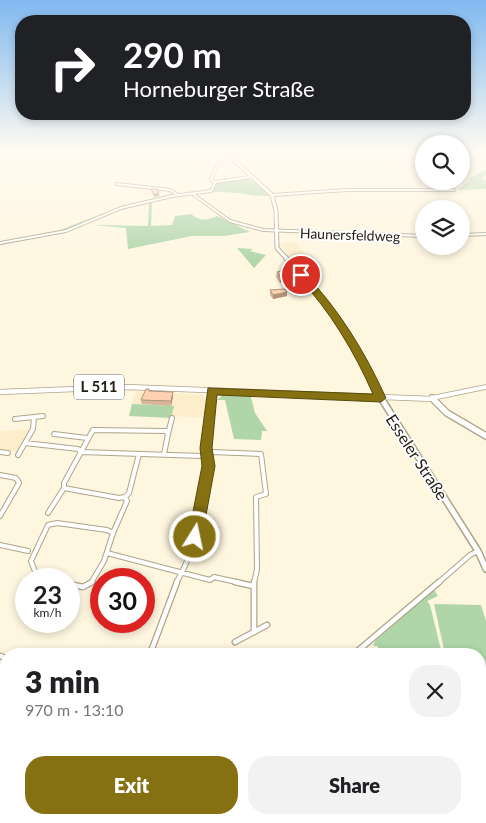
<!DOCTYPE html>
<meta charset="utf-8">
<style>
body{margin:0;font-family:Lato,sans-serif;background:#f2f2f2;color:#202124;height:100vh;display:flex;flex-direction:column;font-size:19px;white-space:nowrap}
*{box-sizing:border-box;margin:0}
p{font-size:16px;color:#757577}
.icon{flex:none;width:28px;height:28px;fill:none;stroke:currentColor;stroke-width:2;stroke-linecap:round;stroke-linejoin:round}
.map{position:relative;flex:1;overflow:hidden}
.side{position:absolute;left:0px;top:648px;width:486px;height:176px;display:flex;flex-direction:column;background:#fff;border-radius:20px 20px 0 0;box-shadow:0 2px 8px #0003}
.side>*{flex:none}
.hud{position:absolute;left:15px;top:15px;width:456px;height:105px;border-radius:20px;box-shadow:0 2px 8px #0003;background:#202124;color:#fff;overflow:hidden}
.fabs{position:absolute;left:415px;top:135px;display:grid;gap:10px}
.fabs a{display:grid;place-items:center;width:55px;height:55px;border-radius:50%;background:#fff;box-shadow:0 2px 8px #0003;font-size:25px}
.speed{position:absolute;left:15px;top:568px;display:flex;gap:10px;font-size:25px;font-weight:700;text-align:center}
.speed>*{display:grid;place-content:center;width:65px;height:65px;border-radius:50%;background:#fff;box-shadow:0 2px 8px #0003;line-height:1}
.speed small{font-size:12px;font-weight:400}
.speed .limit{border:8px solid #d22;background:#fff;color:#111}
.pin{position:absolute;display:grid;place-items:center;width:42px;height:42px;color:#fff;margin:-21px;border:2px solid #fff;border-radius:50%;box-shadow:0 1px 5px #0007}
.me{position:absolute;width:55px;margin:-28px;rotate:10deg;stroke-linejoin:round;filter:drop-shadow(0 0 4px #0008)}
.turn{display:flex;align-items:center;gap:18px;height:105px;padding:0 25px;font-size:22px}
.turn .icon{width:65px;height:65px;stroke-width:2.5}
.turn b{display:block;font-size:35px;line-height:42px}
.round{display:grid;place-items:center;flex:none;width:52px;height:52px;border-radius:20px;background:#f2f2f2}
.headline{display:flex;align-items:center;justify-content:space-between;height:85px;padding:0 25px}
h1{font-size:30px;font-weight:800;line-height:38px}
.primary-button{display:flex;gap:10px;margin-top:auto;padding:10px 25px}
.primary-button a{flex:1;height:58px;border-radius:20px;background:#857111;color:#fff;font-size:20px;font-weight:800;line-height:58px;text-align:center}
.primary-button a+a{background:#f2f2f2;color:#202124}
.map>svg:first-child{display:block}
.built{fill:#fceecb}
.green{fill:#afd5a9}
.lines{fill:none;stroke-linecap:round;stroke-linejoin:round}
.street-far3-casing{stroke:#aea48a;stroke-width:4}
.street-far2-casing{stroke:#aea48a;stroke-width:4.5}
.street-far1-casing{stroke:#aea48a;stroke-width:6}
.street-casing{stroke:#aea48a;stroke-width:7}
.secondary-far2-casing{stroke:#aea48a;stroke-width:5}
.secondary-far1-casing{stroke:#aea48a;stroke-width:5.5}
.secondary-casing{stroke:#aea48a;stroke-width:8}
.primary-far1-casing{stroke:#aea48a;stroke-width:6}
.primary-casing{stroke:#aea48a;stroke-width:8}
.street-far3{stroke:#fff;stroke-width:2}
.street-far2{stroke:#fff;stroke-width:2.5}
.street-far1{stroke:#fff;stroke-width:4}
.street{stroke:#fff;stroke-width:4.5}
.secondary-far2{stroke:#fff;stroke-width:3}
.secondary-far1{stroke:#fff;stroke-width:4}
.secondary{stroke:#fff;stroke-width:5}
.primary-far1{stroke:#fff;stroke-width:4.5}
.primary{stroke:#fff;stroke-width:5.5}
.wall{fill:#d9b59a}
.shaded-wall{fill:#b0937d}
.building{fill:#fcd2b3;stroke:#b0937d}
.route{fill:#857111;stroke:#56490b}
.labels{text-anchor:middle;stroke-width:4;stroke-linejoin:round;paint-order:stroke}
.far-street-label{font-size:14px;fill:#211d13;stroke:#fff}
.shield{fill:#fff;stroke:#64615a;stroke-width:1}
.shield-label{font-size:15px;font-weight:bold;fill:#211d13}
.street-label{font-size:16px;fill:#211d13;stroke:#fff}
</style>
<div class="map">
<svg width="486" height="823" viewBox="0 0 486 823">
<rect width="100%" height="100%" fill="#fff6e0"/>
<path class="built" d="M296 242 308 259 295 263 279 243Z
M136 391 203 395 206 400 205 418 172 416 173 406 132 404Z
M31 429 18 452 0 450V431Z"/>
<path class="green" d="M486 170V175L481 179 486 180V189L458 190 470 180 469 178Z
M248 179 260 186 269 196C248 196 232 191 211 192L217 182 221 181Z
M176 194 177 196 152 202 151 226 172 225 175 216 191 214C200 221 206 221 217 216L250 232 224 236H192L128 249 126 228 93 225 148 226 149 202 119 211 66 232 0 245V242L60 230 120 207Z
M237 248 253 249 250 251 266 255 254 268Z
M223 395 251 397 255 413 267 431H262L261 440 234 439 225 400H217Z
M132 404 174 406 171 418 129 416Z
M434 590 438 596 427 601 430 605 442 654H377L378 646H373L375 641Z
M434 604 481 605 486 621V690H480V654H445Z
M480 693 486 694V766H480Z
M480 768H486V823H472L471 818H480Z
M424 818H468L469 823H424Z"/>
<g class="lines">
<defs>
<path id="street-far3" d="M188 151 225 153
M215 182 250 177
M117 184 170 190 177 194
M194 195 230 221 263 230 424 236
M272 195 347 190H454
M461 235 486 234
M0 243 66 231 121 208 172 196 211 191 215 183 211 179 218 165 232 159"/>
<path id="street-far2" d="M211 399 212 391"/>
<path id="street-far1" d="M34 417 43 416
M15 419 34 417 33 429 25 443
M54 434 87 438
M168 434 172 418
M0 452 8 453
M139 454 129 493 125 497 119 498 64 488V483L93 430 166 431 168 434 164 454
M18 455 25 443 78 449 81 452 202 456 212 452 261 454 266 494 256 497 257 569 254 583
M0 475 16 478 19 483 0 516
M48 513 64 488
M113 533 127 501 125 497
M0 545 28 551
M107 553 210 580 214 577 241 583
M50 579 36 574 31 561 48 525 57 523 107 530 113 533 104 561 91 583
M176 583C209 528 205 460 211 398
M438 583 470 555 478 551"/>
<path id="street" d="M235 582 253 586
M254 582V632
M69 584 83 587 92 582
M235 642 267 625
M150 654 177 582
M354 654 439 582
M0 656 6 658
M136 818 142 823
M23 823 26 818
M95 823 98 818"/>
<path id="secondary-far2" d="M224 151 272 195 276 211 277 248 287 259"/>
<path id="secondary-far1" d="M286 258 317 292 362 356 382 399
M432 398 486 387"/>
<path id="secondary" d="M381 398 478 551 486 569"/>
<path id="primary-far1" d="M0 392 127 387 433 399"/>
<path id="primary" d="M432 398 447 413 486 436"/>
</defs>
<use href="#street-far3" class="street-far3-casing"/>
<use href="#street-far2" class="street-far2-casing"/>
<use href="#street-far1" class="street-far1-casing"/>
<use href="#street" class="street-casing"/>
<use href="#secondary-far2" class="secondary-far2-casing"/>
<use href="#secondary-far1" class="secondary-far1-casing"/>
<use href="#secondary" class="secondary-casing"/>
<use href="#primary-far1" class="primary-far1-casing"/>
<use href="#primary" class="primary-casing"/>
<use href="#street-far3" class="street-far3"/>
<use href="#street-far2" class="street-far2"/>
<use href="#street-far1" class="street-far1"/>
<use href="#street" class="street"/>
<use href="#secondary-far2" class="secondary-far2"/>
<use href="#secondary-far1" class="secondary-far1"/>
<use href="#secondary" class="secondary"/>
<use href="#primary-far1" class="primary-far1"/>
<use href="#primary" class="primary"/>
</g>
<path class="wall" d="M277 272 291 279 283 281 280 283 276 277Z
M270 290 287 292V296L273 299 270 295Z
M149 389 150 391 173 397 171 406 142 404 141 400Z"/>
<path class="shaded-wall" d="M159 193V196L154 197V195Z
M291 273V279L283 281 280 283 281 277 283 275Z
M287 292V296L273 299V295Z
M173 392V397L171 406V401Z"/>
<path class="building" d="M151 189H157L159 193 154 195Z
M288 269 291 273 283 275 281 277 277 272Z
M285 289 287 292 273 295 270 290Z
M146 389H149V391L173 392 171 401 141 400Z"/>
<linearGradient id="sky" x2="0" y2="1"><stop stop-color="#80b9f0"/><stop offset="0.57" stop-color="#fffbf1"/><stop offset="1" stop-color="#fffbf1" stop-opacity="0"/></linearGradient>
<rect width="486" height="267" fill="url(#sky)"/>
<path class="route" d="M298 273H304C339 309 365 352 386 398L381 402 217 395 212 448 215 466 202 537 200 541H190L188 537 202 466 200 448 208 388 373 394C354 351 330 311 298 277Z"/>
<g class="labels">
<g class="far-street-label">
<text transform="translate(350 235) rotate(2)" y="5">Haunersfeldweg</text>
</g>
<rect class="shield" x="74" y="374.5" width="50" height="25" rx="4"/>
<g class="shield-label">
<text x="99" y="392">L 511</text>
</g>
<g class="street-label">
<text transform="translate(417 457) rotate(57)" y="6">Esseler Straße</text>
</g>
</g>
</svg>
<div class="fabs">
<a><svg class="icon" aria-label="search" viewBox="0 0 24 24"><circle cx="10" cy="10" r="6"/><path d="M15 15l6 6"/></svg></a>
<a><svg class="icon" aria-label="layers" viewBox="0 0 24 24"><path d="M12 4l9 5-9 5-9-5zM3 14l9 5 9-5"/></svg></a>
</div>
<div class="speed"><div>23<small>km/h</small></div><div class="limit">30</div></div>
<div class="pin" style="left:301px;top:275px;background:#d93025"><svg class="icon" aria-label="arrive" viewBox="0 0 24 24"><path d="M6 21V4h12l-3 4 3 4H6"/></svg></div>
<svg class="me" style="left:195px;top:537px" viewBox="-20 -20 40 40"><circle r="17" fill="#857111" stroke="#fff" stroke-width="3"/><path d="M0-11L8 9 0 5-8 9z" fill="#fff"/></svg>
<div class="hud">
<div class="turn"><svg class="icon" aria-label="right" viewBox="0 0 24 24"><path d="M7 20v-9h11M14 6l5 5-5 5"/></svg><div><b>290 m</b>Horneburger Straße</div></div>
</div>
<section class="side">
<div class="headline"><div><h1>3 min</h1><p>970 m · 13:10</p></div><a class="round"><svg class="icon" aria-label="close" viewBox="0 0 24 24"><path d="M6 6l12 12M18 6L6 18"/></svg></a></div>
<div class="primary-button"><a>Exit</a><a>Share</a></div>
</section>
</div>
